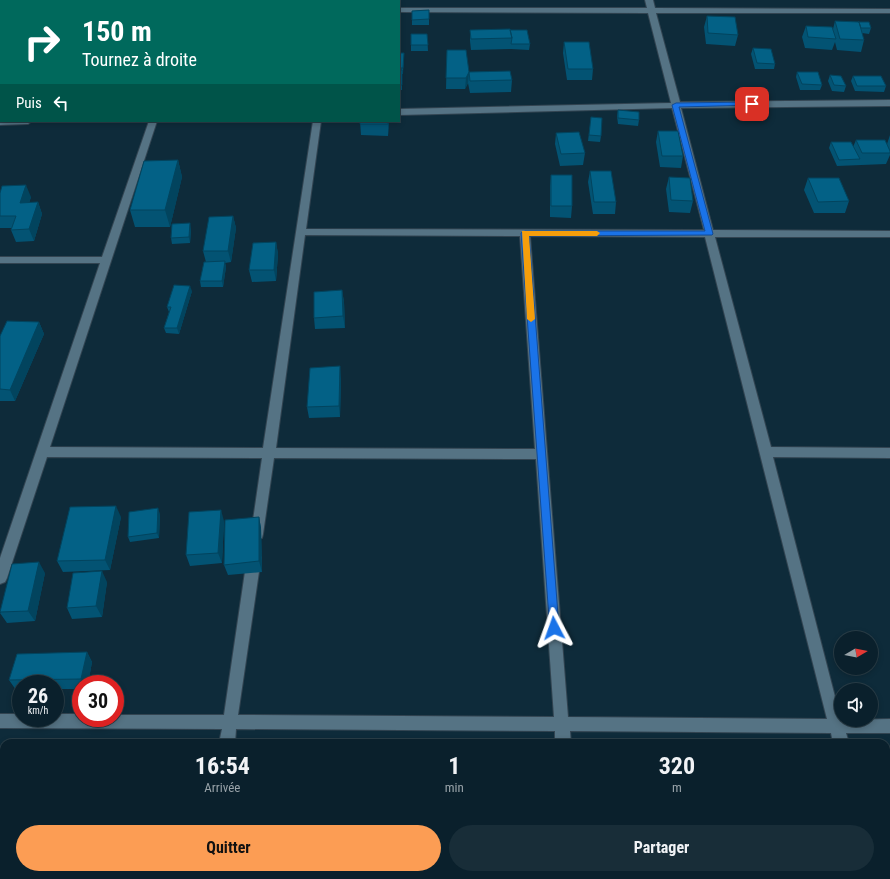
<!DOCTYPE html>
<html lang="fr">
<meta charset="utf-8">
<style>
body{margin:0;font-family:"Roboto Condensed",sans-serif;background:#182d38;color:#f1f3f6;height:100vh;display:flex;flex-direction:column;font-size:15px;white-space:nowrap}
*{box-sizing:border-box;margin:0}
p{font-size:13px;color:#99a3a9}
.icon{flex:none;width:22px;height:22px;fill:none;stroke:currentColor;stroke-width:2;stroke-linecap:round;stroke-linejoin:round}
.map{position:relative;flex:1;overflow:hidden}
.sheet{position:absolute;left:0px;top:739px;width:890px;height:140px;display:flex;flex-direction:column;background:#0a202c;border-radius:12px 12px 0 0;box-shadow:0 2px 6px #0003,0 0 0 1px #2a3e48}
.sheet>*{flex:none}
.guide{position:absolute;left:0px;top:0px;width:400px;height:122px;box-shadow:0 2px 6px #0003,0 0 0 1px #2a3e48;background:#00695c;color:#fff;overflow:hidden}
.needle{width:26px;rotate:80deg}
.controls{position:absolute;left:834px;top:631px;display:grid;gap:8px}
.controls a{display:grid;place-items:center;width:44px;height:44px;border-radius:50%;background:#0a202c;box-shadow:0 2px 6px #0003,0 0 0 1px #2a3e48;font-size:20px}
.speed{position:absolute;left:12px;top:675px;display:flex;gap:8px;font-size:20px;font-weight:700;text-align:center}
.speed>*{display:grid;place-content:center;width:52px;height:52px;border-radius:50%;background:#0a202c;box-shadow:0 2px 6px #0003,0 0 0 1px #2a3e48;line-height:1}
.speed small{font-size:10px;font-weight:400}
.speed .limit{border:6px solid #d22;background:#fff;color:#111}
.pin{position:absolute;display:grid;place-items:center;width:34px;height:34px;color:#fff;margin:-17px;border-radius:8px;box-shadow:0 2px 6px #0006}
.me{position:absolute;width:44px;margin:-22px;rotate:356deg;stroke-linejoin:round;filter:drop-shadow(0 0 3px #0008)}
.turn{display:flex;align-items:center;gap:14px;height:84px;padding:0 16px;font-size:18px}
.turn .icon{width:52px;height:52px;stroke-width:2.5}
.turn b{display:block;font-size:28px;line-height:34px}
.then{display:flex;align-items:center;height:38px;padding:0 16px;background:#0003;gap:8px;font-size:15px}
.eta{display:flex;justify-content:space-evenly;align-items:center;height:68px;text-align:center}
.eta b{font-size:24px;font-weight:700;line-height:28px}
.cta{display:flex;gap:8px;margin-top:auto;padding:8px 16px}
.cta a{flex:1;height:46px;border-radius:24px;background:#fc9d54;color:#111;font-size:16px;font-weight:700;line-height:46px;text-align:center}
.cta a+a{background:#182d38;color:#f1f3f6}
.map>svg:first-child{display:block}
.lines{fill:none;stroke-linecap:round;stroke-linejoin:round}
.minor-casing{stroke:#324451;stroke-width:2}
.minor{fill:#557384;fill-rule:evenodd}
.wall{fill:#035373}
.shaded-wall{fill:#02445e}
.building{fill:#036186;stroke:#02445e}
.route{fill:#1a73e8;stroke:#114b97}
.slow{fill:#f59e0b}
</style>
<div class="map">
<svg width="890" height="879" viewBox="0 0 890 879">
<rect width="100%" height="100%" fill="#0e2b3a"/>
<g class="lines">
<defs>
<path id="minor" d="M52 0H60L51 1Z
M81 0H90L80 1Z
M331 0H339L330 1Z
M645 0H653L655 8 890 9V13H656L680 102 890 100V106L681 108 713 230 890 231V237H715L771 447 890 448V458L773 457 841 720 890 719V733H846L849 743H833L831 733 570 731 571 743H555V731L236 729 235 743H219L222 729 0 728V714H21V718H55V714H81V718H115V715H224L247 558 249 554 254 552 259 554 261 558 238 715 554 717 536 459 274 458 263 534 262 538 257 539 252 538 251 534 262 458 47 457 7 578 5 582 0 584V558L100 263H0V257H102L149 121H157L50 447 263 448 313 121H321L306 229 704 230 672 108 399 115V109L671 103 648 13 399 12V8H647ZM305 235 520 236 535 449 276 448ZM530 236 705 237 827 719 568 717Z
M0 38H1V42H0Z
M0 119 1 121H32L28 124 0 125Z
M199 875H215V879H199Z
M565 875H581V879H565Z
M867 875H883L884 879H868Z"/>
</defs>
<use href="#minor" class="minor-casing"/>
<use href="#minor" class="minor"/>
</g>
<path class="wall" d="M429 10V25H412V11Z
M707 16 738 35 735 46 706 44 704 27Z
M835 21 871 28 869 34 862 33 864 40 861 52 837 50 835 42 832 50 805 48 802 37 806 26 833 29Z
M470 30H510L530 44 529 50 511 49 471 50 470 41Z
M411 34H427L428 51H411Z
M564 42 593 69 592 80H567L563 53Z
M753 48 775 64 774 69H755L751 54Z
M447 50 469 72 512 80 511 92 470 93 468 83 465 89H446Z
M399 53H404L403 74H402V90H399Z
M797 72 822 85 820 90H800L796 77Z
M830 75 846 86 844 92 832 91 828 81Z
M853 76 886 86 884 92 855 91 851 81Z
M618 110 639 120 638 126 618 124 617 116Z
M591 117 601 136 600 142 588 141Z
M360 121H389L388 136 361 135Z
M658 131 683 156 681 168 660 167 656 142Z
M556 133 585 153 583 165 560 166 555 144Z
M890 135V155L886 164 837 166 829 148 831 142 853 147 856 140 887 144Z
M178 160 182 177 170 227H135L130 210Z
M590 171 616 202 615 214H593L588 182Z
M551 175 572 206 571 218 550 217V186Z
M669 177 693 201 690 213 669 212 666 189Z
M808 178 849 201 845 213H814L804 190Z
M0 193 31 197 29 203 38 202 42 214 34 241 16 242 11 230V228H0Z
M233 216 236 228 231 262 225 263 226 267 223 287H201L200 281 206 262 203 251Z
M191 229 190 243 172 244 171 238Z
M276 242 278 254 276 281 252 282 249 270Z
M342 290 344 302 345 328 315 329 314 318Z
M192 291 179 334 166 333 164 328 169 312 167 307Z
M39 322 44 334 15 401H0V336Z
M341 378 340 417 309 418 307 407Z
M160 514 159 538 130 542 128 537Z
M121 517 110 570 63 572 57 561Z
M259 517 261 528 262 572 228 575 224 565Z
M224 521 222 563 190 566 186 555Z
M45 573 35 621 7 623 0 613Z
M107 582 102 617 72 619 67 608Z
M87 652 92 662 88 684H81V689H55V684H21V690H16L9 680Z"/>
<path class="shaded-wall" d="M0 8H1V21H0Z
M469 72 468 83 465 89 466 78Z
M388 121H389L388 136Z
M178 160 182 177 170 227 165 210Z
M26 185 31 197 25 215 20 203Z
M38 202 42 214 34 241 29 229Z
M233 216 236 228 231 262 228 251Z
M190 223 191 229 190 243 189 237Z
M276 242 278 254 276 281 274 270Z
M225 261 226 267 223 287 222 281Z
M190 286 192 291 179 334 177 328Z
M342 290 344 302 345 328 343 316Z
M39 322 44 334 15 401 10 390Z
M340 366 341 378 340 417 339 406Z
M116 506 121 517 110 570 105 560Z
M158 508 160 514 159 538 157 533Z
M221 510 224 521 222 563 218 553Z
M259 517 261 528 262 572 259 561Z
M39 562 45 573 35 621 28 611Z
M102 571 107 582 102 617 96 606Z
M87 652 92 662 88 684H84L81 679Z"/>
<path class="building" d="M0 0H15L13 1H1V8H0Z
M429 10V19L412 20V11Z
M707 16 735 17 738 35 708 33Z
M835 21 859 22 864 40 840 39Z
M858 22H869L871 28H861L859 22Z
M806 26 832 27 836 39 808 37Z
M510 29 512 38 471 39 470 30Z
M510 30H527L530 44H511L512 38Z
M411 34H427L428 45H411Z
M564 42H589L593 69H568Z
M753 48 771 49 775 64 757 63Z
M447 50H466L469 72 510 71 512 80 470 81 469 72 466 78H446Z
M399 53H404L403 68H399Z
M399 70H402V85H399Z
M797 72H818L822 85 802 84Z
M830 75 841 76 846 86 834 85Z
M853 76H881L886 86H857Z
M618 110 639 112V120L618 118Z
M591 117 602 118 601 136 589 135Z
M360 121H388V124H360Z
M658 131H678L683 156H662Z
M579 132 585 153 561 154 556 133Z
M856 140H885L890 151V153H862Z
M831 142H851L860 159 839 160Z
M178 160 165 210H130L144 161Z
M590 171H611L616 202H594Z
M551 175H572V206H551Z
M669 177 690 178 693 201 671 200Z
M808 178H839L849 201 818 202Z
M26 185 20 203 38 202 29 229 11 230 16 216H0V193L2 186Z
M233 216 228 251H203L209 217Z
M190 223 189 237 171 238 172 224Z
M276 242 274 270H249L253 243Z
M225 261 222 281H200L204 262Z
M174 285 190 286 177 328H164L171 307H167Z
M342 290 343 316 314 318V292Z
M7 321 39 322 10 390 0 389V336Z
M340 366 339 406 307 407 310 368Z
M116 506 105 560 57 561 70 507Z
M158 508 157 533 128 537 129 512Z
M221 510 218 553 186 555 189 512Z
M259 517V561L224 565 225 520Z
M39 562 28 611 0 612 12 564Z
M102 571 96 606 67 608 73 573Z
M87 652 81 679 9 680 17 654Z
M397 741V743H372Z"/>
<path class="route" d="M752 102 755 104V105L679 107 713 234 712 235 529 236 559 628 558 632 554 633 550 632 521 233 525 231H705L672 105 676 103Z"/>
<path class="slow" d="M522 231H597L600 233 597 236H529L535 319 531 322 527 319Z"/>
</svg>
<div class="controls">
<a><svg class="needle" viewBox="-14 -14 28 28"><path d="M0-13l5 13h-10z" fill="#e53935"/><path d="M0 13l5-13h-10z" fill="#99a3a9"/></svg></a>
<a><svg class="icon" aria-label="sound" viewBox="0 0 24 24"><path d="M4 9h4l5-4v14l-5-4H4zM17 9q2 3 0 6"/></svg></a>
</div>
<div class="speed"><div>26<small>km/h</small></div><div class="limit">30</div></div>
<div class="pin" style="left:752px;top:104px;background:#d93025"><svg class="icon" aria-label="arrive" viewBox="0 0 24 24"><path d="M6 21V4h12l-3 4 3 4H6"/></svg></div>
<svg class="me" style="left:554px;top:628px" viewBox="-20 -20 40 40"><path d="M0-17L14 15 0 8-14 15z" fill="#1a73e8" stroke="#fff" stroke-width="4"/></svg>
<div class="guide">
<div class="turn"><svg class="icon" aria-label="right" viewBox="0 0 24 24"><path d="M7 20v-9h11M14 6l5 5-5 5"/></svg><div><b>150 m</b>Tournez à droite</div></div>
<div class="then">Puis<svg class="icon" aria-label="left" viewBox="0 0 24 24"><path d="M17 20v-9H6M10 6l-5 5 5 5"/></svg></div>
</div>
<section class="sheet">
<div class="eta">
<div><b>16:54</b><p>Arrivée</p></div>
<div><b>1</b><p>min</p></div>
<div><b>320</b><p>m</p></div>
</div>
<div class="cta"><a>Quitter</a><a>Partager</a></div>
</section>
</div>
